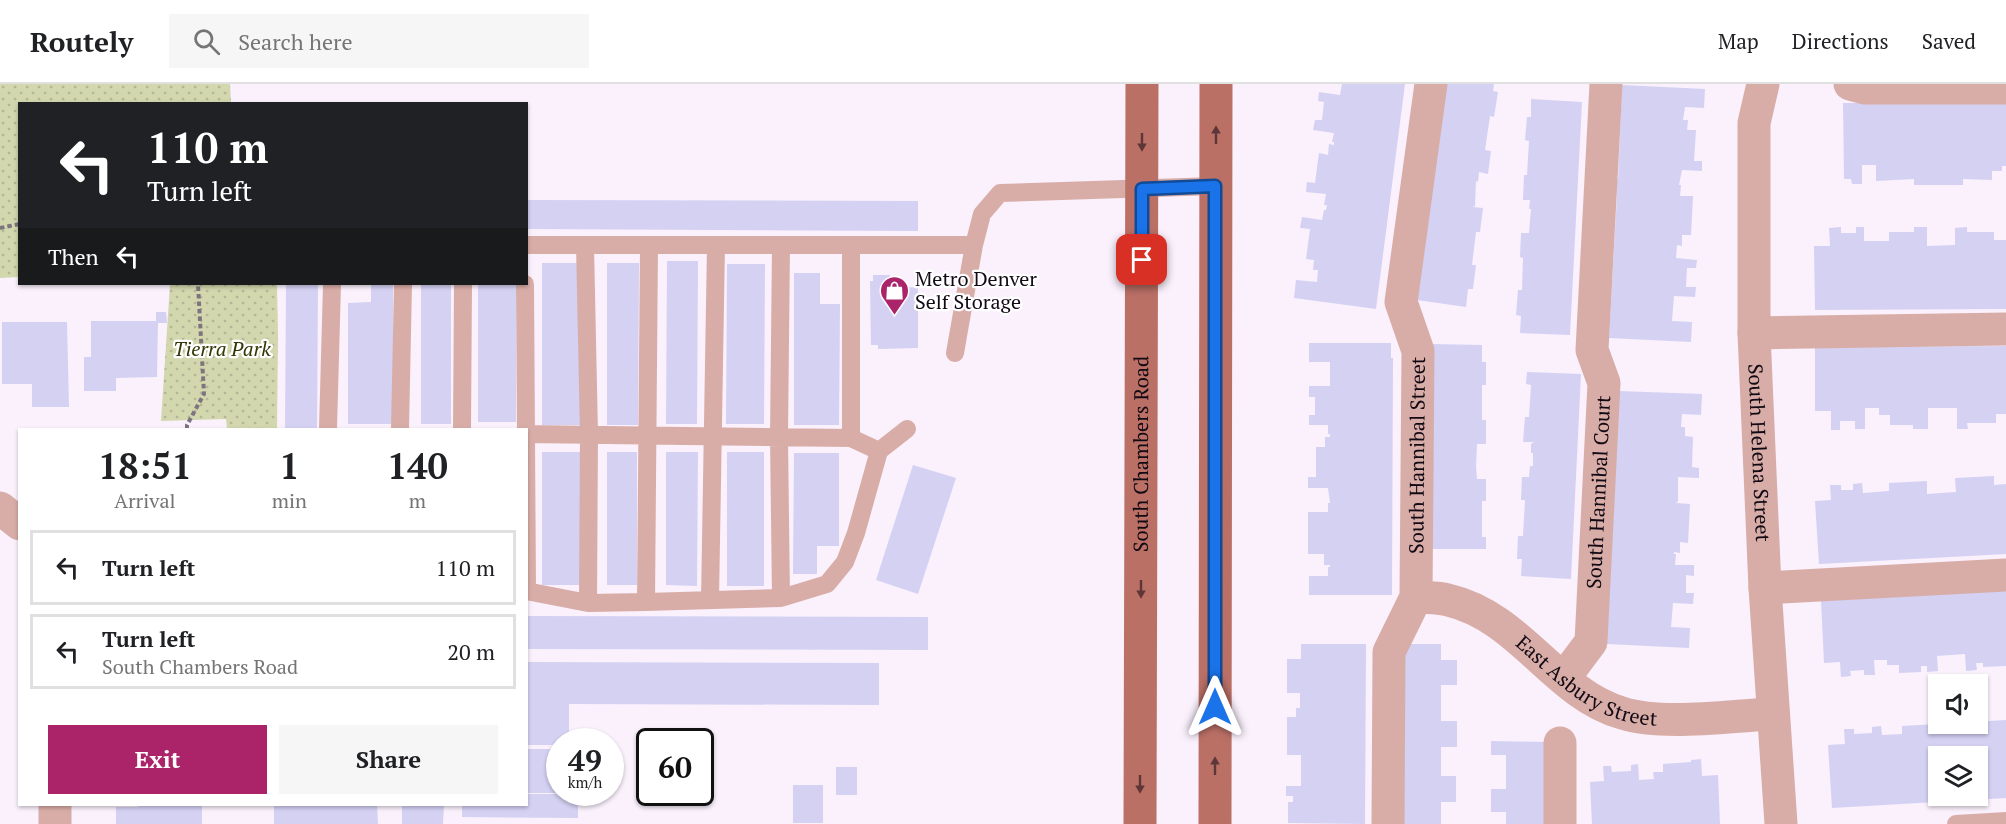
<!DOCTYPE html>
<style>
body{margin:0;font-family:"PT Serif",serif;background:#f6f6f6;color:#202124;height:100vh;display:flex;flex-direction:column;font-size:22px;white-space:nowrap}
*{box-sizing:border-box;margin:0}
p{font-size:20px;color:#757577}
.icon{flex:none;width:33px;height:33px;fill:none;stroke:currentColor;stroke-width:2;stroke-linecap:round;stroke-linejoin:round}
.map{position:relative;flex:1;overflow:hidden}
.side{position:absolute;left:18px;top:344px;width:510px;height:378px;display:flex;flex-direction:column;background:#fff;border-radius:0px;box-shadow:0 2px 4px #0004}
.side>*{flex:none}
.hud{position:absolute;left:18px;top:18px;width:510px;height:183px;border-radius:0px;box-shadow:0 2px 4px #0004;background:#202124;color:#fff;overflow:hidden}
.tools{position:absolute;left:1928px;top:590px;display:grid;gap:12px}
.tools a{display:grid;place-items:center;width:60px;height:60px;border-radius:0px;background:#fff;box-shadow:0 2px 4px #0004;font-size:30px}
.speed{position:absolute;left:546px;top:644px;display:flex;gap:12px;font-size:30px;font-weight:700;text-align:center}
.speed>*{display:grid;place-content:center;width:78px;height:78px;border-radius:50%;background:#fff;box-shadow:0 2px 4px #0004;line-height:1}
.speed small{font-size:15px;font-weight:400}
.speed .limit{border:3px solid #111;border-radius:9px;background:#fff;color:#111}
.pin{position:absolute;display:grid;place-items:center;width:51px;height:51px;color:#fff;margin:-26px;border-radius:12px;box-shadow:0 3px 9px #0006}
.me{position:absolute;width:66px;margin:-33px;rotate:0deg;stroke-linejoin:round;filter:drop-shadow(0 0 4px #0008)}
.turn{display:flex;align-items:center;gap:21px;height:126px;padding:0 30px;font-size:27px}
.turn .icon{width:78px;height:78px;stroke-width:2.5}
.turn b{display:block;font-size:42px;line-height:51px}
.then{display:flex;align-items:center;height:57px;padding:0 30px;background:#0003;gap:12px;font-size:22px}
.eta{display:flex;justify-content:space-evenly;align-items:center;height:102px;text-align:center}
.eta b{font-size:36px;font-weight:800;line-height:42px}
.action{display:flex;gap:12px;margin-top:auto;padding:12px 30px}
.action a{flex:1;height:69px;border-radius:0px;background:#ab2368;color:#fff;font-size:24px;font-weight:800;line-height:69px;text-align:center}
.action a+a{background:#f6f6f6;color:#202124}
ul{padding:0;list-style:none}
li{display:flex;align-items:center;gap:18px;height:75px;margin:0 12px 9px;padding:0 18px;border:3px solid #e0e0e0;border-radius:0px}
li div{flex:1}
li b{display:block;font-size:22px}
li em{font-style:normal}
header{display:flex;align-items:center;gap:36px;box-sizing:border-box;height:84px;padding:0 30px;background:#fff;border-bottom:2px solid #e0e0e0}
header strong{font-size:28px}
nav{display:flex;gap:33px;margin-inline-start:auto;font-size:21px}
.search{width:420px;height:54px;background:#f6f6f6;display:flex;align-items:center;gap:15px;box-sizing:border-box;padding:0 21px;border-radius:0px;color:#757577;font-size:22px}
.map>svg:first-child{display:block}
.green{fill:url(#green-dots)}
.building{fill:#d4d1f3;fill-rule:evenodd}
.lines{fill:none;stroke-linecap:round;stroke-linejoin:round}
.path{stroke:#7d747f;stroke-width:4;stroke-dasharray:4.5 3;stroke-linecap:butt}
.service{stroke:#d9ada7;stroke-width:18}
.minor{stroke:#d9ada7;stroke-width:33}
.primary{stroke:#bb7066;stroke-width:33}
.oneway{fill:#5d3738}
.route-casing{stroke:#114b97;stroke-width:15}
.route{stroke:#1a73e8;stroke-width:10}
.labels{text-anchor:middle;stroke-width:4.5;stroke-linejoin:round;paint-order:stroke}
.poi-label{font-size:20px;fill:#110913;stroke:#fff;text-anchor:start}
.park-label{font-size:20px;font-style:italic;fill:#343604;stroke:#fff}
.street-label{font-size:20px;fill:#110913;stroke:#fff}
</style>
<header>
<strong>Routely</strong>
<div class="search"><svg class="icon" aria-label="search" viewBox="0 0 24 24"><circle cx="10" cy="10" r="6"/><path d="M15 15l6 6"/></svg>Search here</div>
<nav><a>Map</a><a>Directions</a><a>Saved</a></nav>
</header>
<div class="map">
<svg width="2006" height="740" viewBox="0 0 2006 740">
<defs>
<pattern id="green-dots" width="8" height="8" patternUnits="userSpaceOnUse" patternTransform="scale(1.5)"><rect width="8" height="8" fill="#d2d7ae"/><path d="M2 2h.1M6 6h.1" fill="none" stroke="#b3b795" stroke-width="1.8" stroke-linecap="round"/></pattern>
</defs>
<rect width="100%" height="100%" fill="#faf1fd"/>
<path class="green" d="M0 0H230L231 19 20 20 19 193 0 194Z
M170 200H277L278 252 277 345H227L226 335 161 337Z"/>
<path class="building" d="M1342 0H1405L1376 225 1294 214 1296 196 1317 198 1318 186H1313L1314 176 1306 175 1310 145 1300 144 1302 133 1322 136 1324 126H1326L1327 121H1324L1326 110 1306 108 1307 98 1315 99 1319 69 1328 71 1329 60 1334 61V58H1332L1334 49 1313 46 1315 36H1322L1324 18 1318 17 1319 8 1340 11Z
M1444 0H1494L1493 7 1498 8 1494 33 1490 32 1485 66 1491 67 1488 90 1479 88 1478 98 1476 97 1475 122 1473 123 1483 124 1480 148H1476L1472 181H1476L1473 205H1468L1466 223 1417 216Z
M1622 1 1705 5 1704 24 1685 23 1683 36H1688L1687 46H1696L1694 77H1702V87L1682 86 1679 101H1681L1680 112H1693L1691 151H1682V162L1677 161 1676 174 1697 176 1696 184H1687L1686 203H1696L1695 213 1674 212 1672 237 1692 238 1691 258 1609 254 1617 111 1616 95H1618Z
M1531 15 1582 18 1570 251 1520 249 1521 232 1516 231 1518 206H1522L1523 174 1520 173 1521 149H1529L1531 125H1529L1530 116H1523L1524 91H1527L1529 57 1525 56 1527 33H1531Z
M1843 19H2006V82H2002V87H1992V96L1963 95V101H1914V95L1876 97V81H1862V100H1852L1851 95H1844Z
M526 116 918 117V147L526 145Z
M1841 143V149H1856V143H1864V157H1889V148H1914V143H1927V162L1955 161V144L1967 143V148H1994V156H2006V225L1815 226 1814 162H1830L1829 144Z
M667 177H698L697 340H666Z
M542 179H580V341H542Z
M607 179H639L638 341H607Z
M727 180H765L764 340H726Z
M794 189H820V220H840L839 341H794Z
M873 191H890L891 204 918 203V264L878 265V261H871L870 197H873Z
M286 200H318L317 345H285Z
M371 200H393L394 340H348V219L371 218Z
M421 200H451V340H421Z
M478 200H516V338H478Z
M156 228H166L167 239H158L157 293 116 294V307H84V273H91V237H156Z
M2 238H67L69 323H32V300H2Z
M1309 259H1391V274H1393L1392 511H1309V492H1328V483H1330V481H1324V470H1308V428H1328V419H1330L1328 404H1308V393H1316V363H1325V353H1330V350H1328V341H1309V331H1315V313H1309V302H1330V278H1309Z
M1433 260 1482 261V278H1486V301H1482V336H1486V360H1477L1476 383 1477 395H1486V417H1482V453H1486V465H1431Z
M2006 262V330H1996V339H1967L1968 345H1957V324H1928V345H1913V341H1890V331H1879V324H1865V345H1855V337H1840V346H1831V327H1815V263Z
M1527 288 1581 290 1571 495 1521 492 1522 475H1517L1518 452H1523L1525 416H1521L1522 393H1529L1530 382H1533V369H1531V360L1534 358H1523L1525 333H1529L1531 301 1526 300Z
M1619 307 1702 310 1701 331 1682 330 1681 343H1685V352L1693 353 1692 383 1699 384V394L1678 393V417L1676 419 1690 420 1688 459 1680 458V469L1674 468V470H1676L1675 481H1694V492L1686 491V509H1694L1693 520 1673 519 1671 543 1690 544 1689 564 1607 560Z
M542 368H580V501H542Z
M607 368H637V501H607Z
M666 368H698L697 502 666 501Z
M727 368H764V502H727Z
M794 369H839V462H817V490H793Z
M913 381 956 394 918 510 876 496Z
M1994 392V401L2006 400V470L1819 480 1815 417 1831 416 1830 401H1841V406H1853V400L1862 399 1863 409 1889 407V399L1927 397V410L1956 408 1955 394Z
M2006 506V582L1983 583V579H1976L1977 586 1966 587 1965 570 1937 572 1938 587 1927 588V582H1921V588L1899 589V581H1887V576H1874L1875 591H1864V586L1850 587 1851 592 1841 593 1840 578 1824 579 1821 516Z
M526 532 928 533V566L526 565Z
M1301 560H1366L1365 740 1288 739V718H1293V712H1286V702H1301V671H1287V633H1296V624H1300V609H1287V575H1301Z
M1402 560H1441V576H1457V601H1441V637H1457V663H1441V692H1456V718H1441V740H1402Z
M526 578 879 579V621L569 620V657H560V661H526Z
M2006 636V714L1832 724 1828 661 1845 660 1844 645H1854V650L1872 649V643L1881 642 1882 651 1902 650V642ZM1938 672H1977V711H1938Z
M1491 657 1546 658V740H1506V728H1491V705H1506V671H1491Z
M526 665H560V709H526Z
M1701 675 1702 692 1718 691 1720 740H1592L1590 698 1604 697 1603 682H1611L1612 688 1631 687V681L1638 680 1639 696 1654 695 1653 688H1663V680L1691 678V676Z
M836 683H857V711H836Z
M793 701H823V739H793Z
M526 710H578V734L462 733V720H526Z
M138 720H202V740H116V723H138Z
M274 720H377L378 740H274Z
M402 720H444L443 740H402Z"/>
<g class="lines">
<path class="path" d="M0 144 20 140
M187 345V341L204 310 198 200"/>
<path class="service" d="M526 161H974L982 130 1000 109 1215 102
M585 161 589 350 588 519
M781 161 779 353 781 514
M851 161V354L879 367
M525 200 527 507
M955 269 974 161
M328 345 332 200
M400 345 403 200
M462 345 463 200
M526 350 851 354
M526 507 588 519 646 518 781 514 827 500 845 478 856 449 879 367 907 345
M710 516 716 161
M646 518 649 161
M1956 740 2006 737"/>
<g class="minor">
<path id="s1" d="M1763 0 1754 39V249L1765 504 1781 740"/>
<path d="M1850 0 1865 4H2006"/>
<path d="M1754 249 2006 245"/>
<path d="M0 424 20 440"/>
<path d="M1765 504 2006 491"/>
<path id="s2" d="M1416 513C1426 514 1438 513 1448 516 1521 533 1554 609 1622 629 1663 642 1728 632 1772 630"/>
<path id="s3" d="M1564 594 1591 558 1604 299 1592 266 1606 0"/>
<path d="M55 740V720"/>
<path id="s4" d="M1388 740 1389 568 1416 513 1418 267 1401 218 1431 0"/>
<path d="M1560 740V659"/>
</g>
<g class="primary">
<path id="s5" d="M1140 740 1142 0"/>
<path d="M1215 740 1216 0"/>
</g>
</g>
<defs><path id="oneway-solid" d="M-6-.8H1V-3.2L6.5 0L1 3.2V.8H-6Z" transform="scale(1.5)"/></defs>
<g class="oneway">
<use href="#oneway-solid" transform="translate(1216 51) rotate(-90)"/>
<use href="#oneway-solid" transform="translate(1142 58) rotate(90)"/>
<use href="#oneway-solid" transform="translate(1141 505) rotate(90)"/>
<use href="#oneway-solid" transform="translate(1215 682) rotate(-90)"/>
<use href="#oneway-solid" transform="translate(1140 700) rotate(90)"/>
</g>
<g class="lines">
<defs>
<path id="route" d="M1142 176V105L1215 102V623"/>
</defs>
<use href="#route" class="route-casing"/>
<use href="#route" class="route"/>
</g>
<defs>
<symbol id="shop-pin" viewBox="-11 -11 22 30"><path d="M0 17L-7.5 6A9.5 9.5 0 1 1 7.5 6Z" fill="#ab2368" stroke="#fff"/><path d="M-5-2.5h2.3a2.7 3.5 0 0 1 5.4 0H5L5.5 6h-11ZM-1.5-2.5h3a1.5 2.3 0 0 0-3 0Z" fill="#fff"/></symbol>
</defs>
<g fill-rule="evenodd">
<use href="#shop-pin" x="878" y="190" width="33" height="45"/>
</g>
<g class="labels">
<g class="poi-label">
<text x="915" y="202">Metro Denver<tspan x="915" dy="23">Self Storage</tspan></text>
</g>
<g class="park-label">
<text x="222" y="272">Tierra Park</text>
</g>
<g class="street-label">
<text dy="7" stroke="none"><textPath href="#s5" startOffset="370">South Chambers Road</textPath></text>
<text dy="7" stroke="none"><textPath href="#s1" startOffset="370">South Helena Street</textPath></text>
<text dy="7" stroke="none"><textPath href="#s4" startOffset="375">South Hannibal Street</textPath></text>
<text dy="7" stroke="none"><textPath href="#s3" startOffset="195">South Hannibal Court</textPath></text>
<text dy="7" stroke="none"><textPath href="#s2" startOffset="196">East Asbury Street</textPath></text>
</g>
</g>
</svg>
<div class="tools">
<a><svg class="icon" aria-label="sound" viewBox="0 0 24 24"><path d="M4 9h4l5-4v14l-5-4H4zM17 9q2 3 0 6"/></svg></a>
<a><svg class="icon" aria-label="layers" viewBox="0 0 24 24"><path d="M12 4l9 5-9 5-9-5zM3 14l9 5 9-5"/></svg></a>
</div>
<div class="speed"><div>49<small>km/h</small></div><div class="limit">60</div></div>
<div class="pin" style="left:1142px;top:176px;background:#d93025"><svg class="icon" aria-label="arrive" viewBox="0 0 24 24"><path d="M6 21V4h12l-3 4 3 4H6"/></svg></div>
<svg class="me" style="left:1215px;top:623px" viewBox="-20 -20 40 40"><path d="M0-17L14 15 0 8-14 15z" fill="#1a73e8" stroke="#fff" stroke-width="4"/></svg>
<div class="hud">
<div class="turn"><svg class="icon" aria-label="left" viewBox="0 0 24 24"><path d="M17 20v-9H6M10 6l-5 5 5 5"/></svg><div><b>110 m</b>Turn left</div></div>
<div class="then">Then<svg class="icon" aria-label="left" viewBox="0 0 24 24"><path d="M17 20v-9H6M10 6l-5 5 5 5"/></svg></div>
</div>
<section class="side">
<div class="eta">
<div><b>18:51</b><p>Arrival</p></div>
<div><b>1</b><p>min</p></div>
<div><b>140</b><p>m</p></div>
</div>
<ul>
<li><svg class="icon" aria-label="left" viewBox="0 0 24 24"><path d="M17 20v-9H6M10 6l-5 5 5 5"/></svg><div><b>Turn left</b></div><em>110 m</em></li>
<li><svg class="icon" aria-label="left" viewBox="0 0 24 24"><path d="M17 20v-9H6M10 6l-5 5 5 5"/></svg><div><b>Turn left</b><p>South Chambers Road</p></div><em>20 m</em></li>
</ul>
<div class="action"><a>Exit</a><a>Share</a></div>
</section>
</div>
